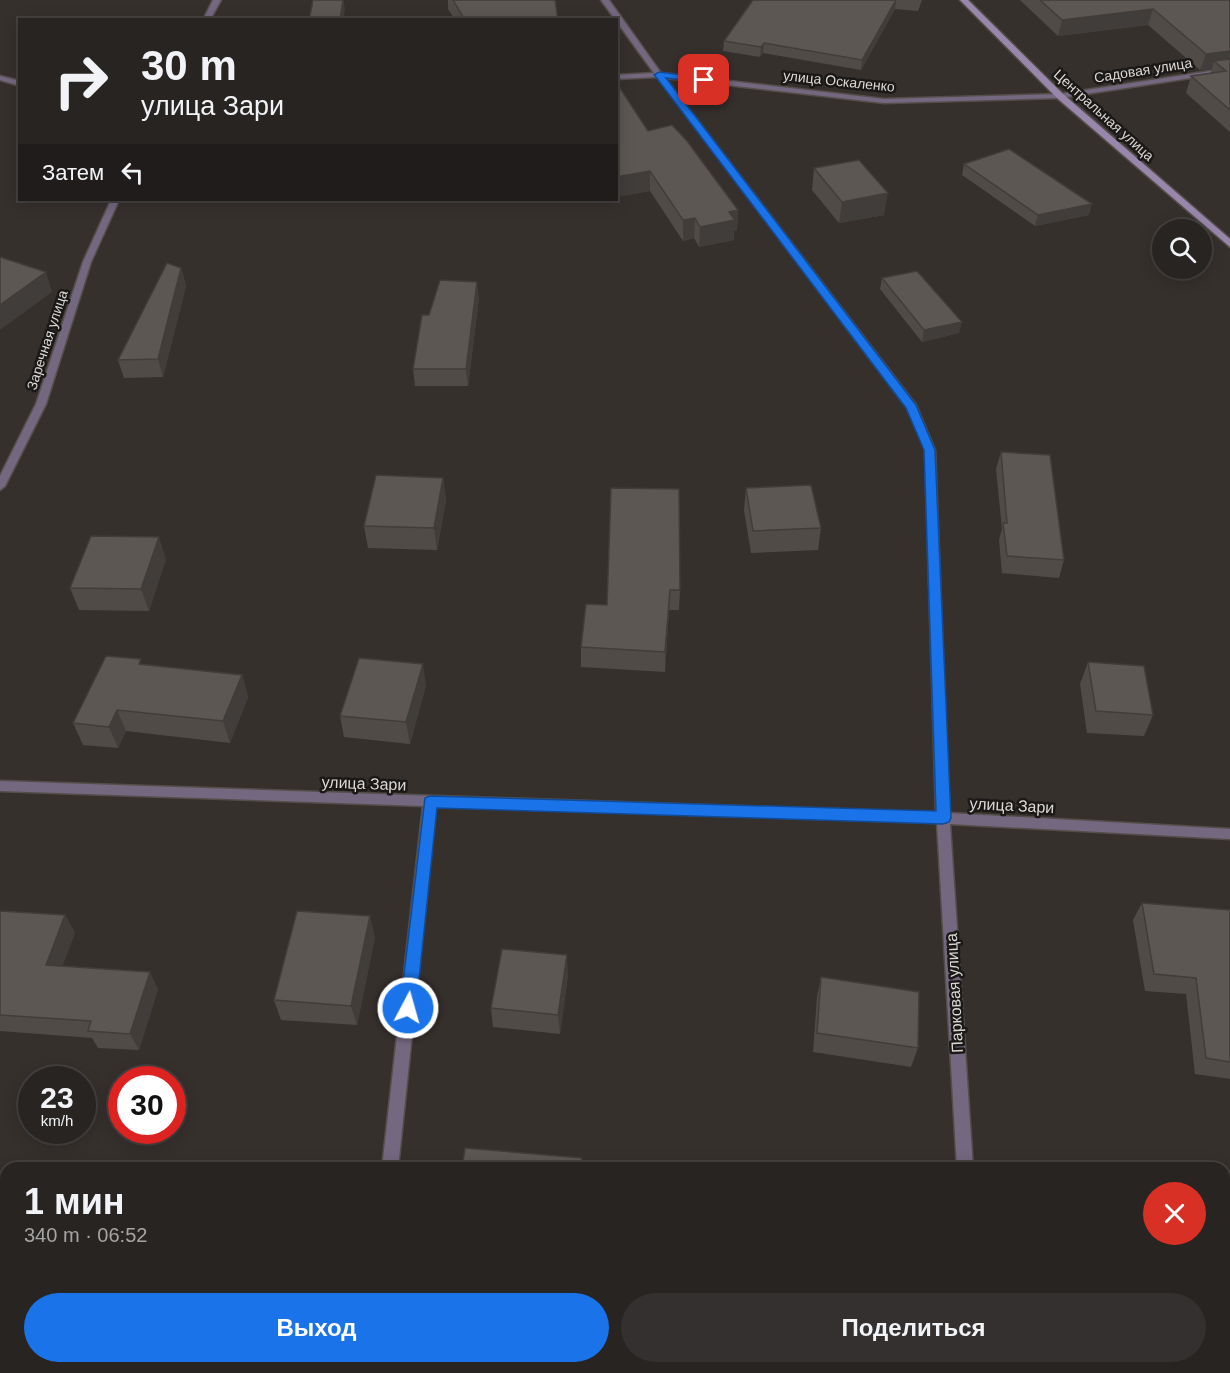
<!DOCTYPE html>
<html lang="ru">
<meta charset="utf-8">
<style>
body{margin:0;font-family:Helvetica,sans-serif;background:#34302f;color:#f1f3f6;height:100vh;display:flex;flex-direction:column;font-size:22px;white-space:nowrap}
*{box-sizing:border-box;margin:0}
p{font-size:20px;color:#a5a4a5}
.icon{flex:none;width:33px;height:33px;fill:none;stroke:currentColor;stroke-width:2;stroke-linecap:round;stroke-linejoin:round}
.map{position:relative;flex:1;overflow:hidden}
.panel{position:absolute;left:0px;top:1162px;width:1230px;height:212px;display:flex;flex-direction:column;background:#282422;border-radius:18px 18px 0 0;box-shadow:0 3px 15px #0003,0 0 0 2px #444140}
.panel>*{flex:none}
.guide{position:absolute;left:18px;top:18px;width:600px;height:183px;border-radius:0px;box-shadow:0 3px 15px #0003,0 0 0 2px #444140;background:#282422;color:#f1f3f6;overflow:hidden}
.buttons{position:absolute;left:1152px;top:219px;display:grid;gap:12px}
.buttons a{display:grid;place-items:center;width:60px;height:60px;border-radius:50%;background:#282422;box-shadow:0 3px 15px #0003,0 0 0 2px #444140;font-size:30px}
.speed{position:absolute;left:18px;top:1066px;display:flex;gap:12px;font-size:30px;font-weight:700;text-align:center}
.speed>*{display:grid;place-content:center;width:78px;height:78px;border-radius:50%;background:#282422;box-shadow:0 3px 15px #0003,0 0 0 2px #444140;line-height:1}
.speed small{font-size:15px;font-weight:400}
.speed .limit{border:9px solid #d22;background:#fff;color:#111}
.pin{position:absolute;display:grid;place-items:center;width:51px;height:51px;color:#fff;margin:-26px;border-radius:12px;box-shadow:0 3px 9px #0006}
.me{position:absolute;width:66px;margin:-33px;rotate:6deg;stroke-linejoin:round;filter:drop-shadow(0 0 4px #0008)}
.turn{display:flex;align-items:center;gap:21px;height:126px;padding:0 24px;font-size:27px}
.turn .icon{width:78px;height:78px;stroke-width:2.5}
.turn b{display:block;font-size:42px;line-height:51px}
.then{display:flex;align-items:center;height:57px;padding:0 24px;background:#0003;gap:12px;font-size:22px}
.round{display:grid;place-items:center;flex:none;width:63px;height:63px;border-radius:32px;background:#34302f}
.headline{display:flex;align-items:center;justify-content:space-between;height:102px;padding:0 24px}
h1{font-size:36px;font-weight:700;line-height:45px}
.button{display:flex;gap:12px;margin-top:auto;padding:12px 24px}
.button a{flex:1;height:69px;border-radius:36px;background:#1a73e8;color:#fff;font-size:24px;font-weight:700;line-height:69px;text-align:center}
.button a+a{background:#34302f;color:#f1f3f6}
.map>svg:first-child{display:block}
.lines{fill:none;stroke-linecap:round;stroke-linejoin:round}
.lane-casing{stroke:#544e4b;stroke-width:3}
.street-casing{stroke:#544e4b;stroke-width:3}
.secondary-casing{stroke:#544e4b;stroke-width:3}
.lane{fill:#73687f;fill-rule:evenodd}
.street{fill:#73687f;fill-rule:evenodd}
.secondary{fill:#9887ab;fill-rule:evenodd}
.wall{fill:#504b47}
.shaded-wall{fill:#413d3a}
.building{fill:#5d5753;stroke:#413d3a;stroke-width:1.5}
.route{fill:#1a73e8;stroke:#114b97;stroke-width:1.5}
.labels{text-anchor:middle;stroke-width:5;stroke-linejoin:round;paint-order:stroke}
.far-street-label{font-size:14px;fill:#dcd8d6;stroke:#1b1917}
.street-label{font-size:16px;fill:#dcd8d6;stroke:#1b1917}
</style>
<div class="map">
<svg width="1230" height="1373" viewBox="0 0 1230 1373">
<rect width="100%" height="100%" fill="#36302d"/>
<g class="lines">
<defs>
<path id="lane" d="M0 76 20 81V86L0 80Z"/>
<path id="street" d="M213 0H221L210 20H203Z
M601 0H609L661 73 884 99 1060 94 1230 68V72L1060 98 884 103 665 78 916 405 935 450 949 813 1230 829V839L950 824 973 1168H957L937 823 436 806 398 1168H382L423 806 0 791V781L936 813 925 450 907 408 657 77 616 79V75L654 73Z
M111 200H119L91 262 46 404 5 486 0 490V476L36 404 83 262Z
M345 1368H361L360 1373H344Z
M969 1368H985V1373H969Z"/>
<path id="secondary" d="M960 0H968L1063 94 1230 239V247L1057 98Z"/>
</defs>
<use href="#lane" class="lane-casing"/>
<use href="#street" class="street-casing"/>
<use href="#secondary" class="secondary-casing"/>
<use href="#lane" class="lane"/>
<use href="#street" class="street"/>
<use href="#secondary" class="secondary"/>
</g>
<path class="wall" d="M448 0H453L558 20H455L448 9Z
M753 0H922L918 11 895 9 861 70 763 53 760 57 723 51 724 41Z
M1020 0H1230V132L1186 93 1191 76 1210 74 1212 69 1200 70 1148 25 1058 36Z
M616 82 648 131 738 210 737 230 734 231V240L699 247 694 238 683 241 650 191 616 197Z
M964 164 1089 215 1035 226 962 175Z
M814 168 884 215 839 223 812 190Z
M181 268 186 286 163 377 124 378 118 360Z
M882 278 959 333 922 342 880 289Z
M479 298 468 386H415L413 369Z
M1001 452 1064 560 1059 578 1002 573 999 540 1002 529 996 469Z
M443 478 446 500 437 550 368 548 364 526Z
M611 488 680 590 679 610H669L665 672 581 667V647L607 605Z
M746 488 821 528 818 550 751 553 744 510Z
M166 559 149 611 79 610 70 588Z
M1088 662 1153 715 1144 736 1087 733 1080 684Z
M143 665 242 675 248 697 230 743 126 731 118 748 83 745 73 723Z
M426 685 410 744 344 737 340 716Z
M1142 903 1230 910V1079L1195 1074 1186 994 1145 991 1133 920Z
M0 911 65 915 75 933 62 966 158 989 139 1050 98 1048 92 1038 0 1031Z
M375 937 357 1025 281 1020 274 1000Z
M568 975 560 1034 493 1027 491 1008Z
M821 978 918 1048 911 1067 813 1052 817 997Z
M1154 1368H1168L1221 1373H1149Z"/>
<path class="shaded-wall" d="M343 0 345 9 343 20H340Z
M896 0 895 9 861 70 862 60Z
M1153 9 1148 25 1058 36 1062 20Z
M764 43 763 53 760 57 761 47Z
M1230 51V66L1214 61 1212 69 1200 70 1206 54Z
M650 171V191L616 197V177Z
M888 193 884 215 839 223 842 202Z
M1092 204 1089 215 1035 226 1038 215Z
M738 210 737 230 734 231V240L699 247 700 227 729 212Z
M695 218 694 238 683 241V220Z
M181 268 186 286 163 377 158 359Z
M46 272 52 292 0 330V305Z
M477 282 479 298 468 386 466 369Z
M962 322 959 333 922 342 924 330Z
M443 478 446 500 437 550 434 528Z
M159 537 166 559 149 611 141 589Z
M670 590 669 610 665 672V652Z
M423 664 426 685 410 744 406 722Z
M242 675 248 697 230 743 223 721Z
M117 710 126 731 118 748 109 727Z
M65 915 75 933 56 983 46 965Z
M370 916 375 937 357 1025 351 1006Z
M567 955 568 975 560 1034 558 1015Z
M150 972 158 989 139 1050 130 1034Z"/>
<path class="building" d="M313 0H343L340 20H309Z
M453 0H555L558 20H465Z
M753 0H896L862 60 764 43 761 47 724 41Z
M1040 0H1230V51L1206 54 1153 9 1062 20Z
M1230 59V110L1191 76 1226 71 1214 61Z
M616 82 648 131 672 125 687 141 738 210 729 212 735 220 700 227 695 218 683 220 650 171 616 177Z
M1009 149 1092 204 1038 215 964 164Z
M859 160 888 193 842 202 814 168Z
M0 257 46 272 0 305Z
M167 263 181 268 158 359 118 360Z
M917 271 962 322 924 330 882 278Z
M440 280 477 282 466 369H413L422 315H429Z
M1001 452 1050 455 1064 560 1007 556 1003 523H1007Z
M376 475 443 478 434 528 364 526Z
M811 485 821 528 753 531 746 488Z
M611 488 679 489 680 590H670L665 652 581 647 586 604 607 605Z
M91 536 159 537 141 589 70 588Z
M106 656 141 659 139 664 242 675 223 721 117 710 109 727 73 723Z
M359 658 423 664 406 722 340 716Z
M1088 662 1144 666 1153 715 1096 711Z
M1142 903 1230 910V1062L1206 1058 1196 978 1154 974Z
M0 911 65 915 46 965 150 972 130 1034 88 1031 91 1021 0 1015Z
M297 911 370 916 351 1006 274 1000Z
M502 949 567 955 558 1015 491 1008Z
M821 977 919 992 918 1048 817 1033Z
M465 1148 582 1158 581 1168H462Z
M251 1162 318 1168H249Z
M1155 1368H1168L1221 1373H1156Z"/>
<path class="route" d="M659 72 707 78V82L704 83 666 78 916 405 935 450 951 818 949 822 943 824 437 808 416 1008 413 1013 408 1015 402 1013 400 1008 425 798 430 796 936 811 924 450 906 408 656 77 654 75Z"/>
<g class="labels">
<g class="far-street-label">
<text transform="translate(1143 70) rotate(-9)" y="5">Садовая улица</text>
<text transform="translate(839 81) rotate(6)" y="5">улица Оскаленко</text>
<text transform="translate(1104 115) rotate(42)" y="5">Центральная улица</text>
<text transform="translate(47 340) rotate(-72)" y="5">Заречная улица</text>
</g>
<g class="street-label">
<text transform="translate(364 783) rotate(2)" y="6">улица Зари</text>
<text transform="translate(1012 805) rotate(3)" y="6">улица Зари</text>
<text transform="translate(954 993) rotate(-93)" y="6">Парковая улица</text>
</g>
</g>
</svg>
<div class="buttons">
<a><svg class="icon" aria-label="search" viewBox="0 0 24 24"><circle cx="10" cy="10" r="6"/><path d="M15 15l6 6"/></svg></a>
</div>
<div class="speed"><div>23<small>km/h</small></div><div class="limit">30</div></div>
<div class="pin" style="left:704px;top:80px;background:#d93025"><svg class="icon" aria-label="arrive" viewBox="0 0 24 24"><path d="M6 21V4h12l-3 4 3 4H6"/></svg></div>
<svg class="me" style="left:408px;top:1008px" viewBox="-20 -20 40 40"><circle r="17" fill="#1a73e8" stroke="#fff" stroke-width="3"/><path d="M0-11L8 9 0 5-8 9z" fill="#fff"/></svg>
<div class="guide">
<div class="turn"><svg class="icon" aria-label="right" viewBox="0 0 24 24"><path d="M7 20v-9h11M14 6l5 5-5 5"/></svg><div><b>30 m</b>улица Зари</div></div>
<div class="then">Затем<svg class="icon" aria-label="left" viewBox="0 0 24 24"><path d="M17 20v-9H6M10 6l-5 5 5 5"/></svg></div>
</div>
<section class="panel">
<div class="headline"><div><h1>1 мин</h1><p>340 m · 06:52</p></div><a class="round" style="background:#d93025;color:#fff"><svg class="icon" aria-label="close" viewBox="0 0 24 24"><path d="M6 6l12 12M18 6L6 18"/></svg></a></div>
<div class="button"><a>Выход</a><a>Поделиться</a></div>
</section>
</div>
